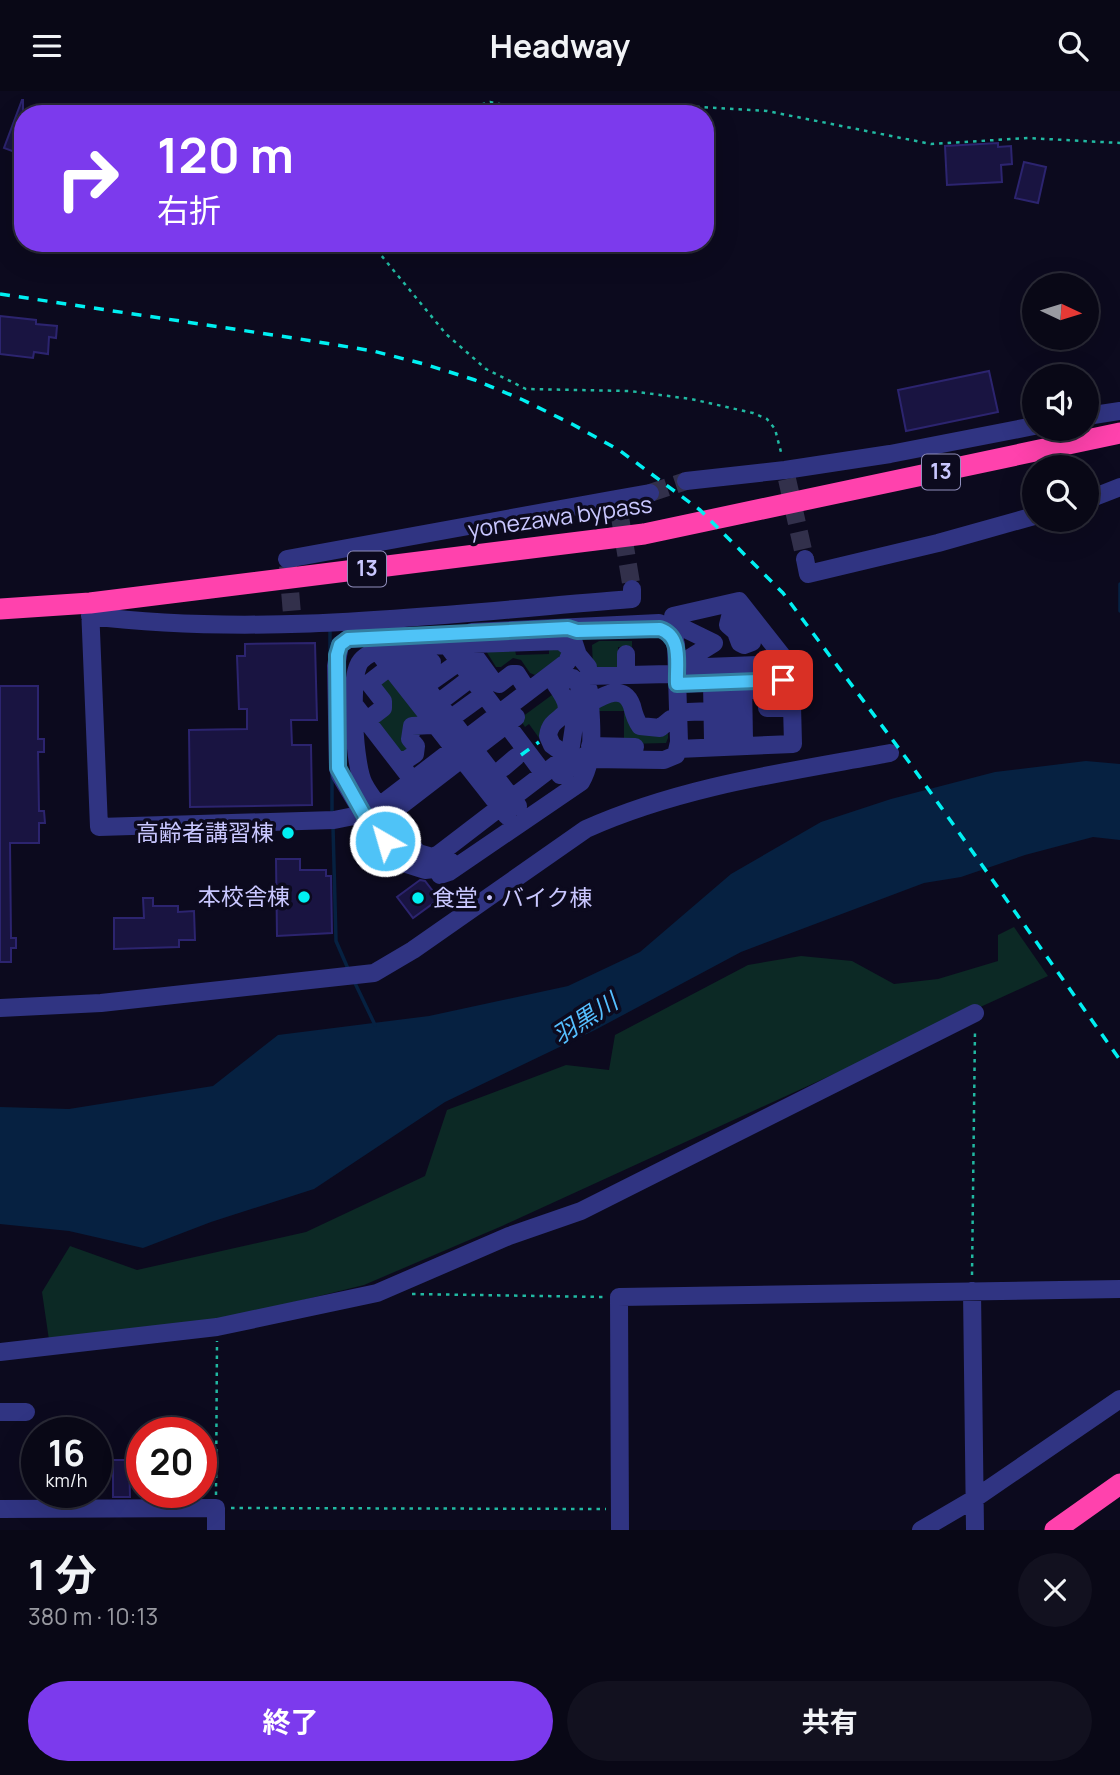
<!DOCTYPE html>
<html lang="ja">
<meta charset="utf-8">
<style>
body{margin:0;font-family:Manrope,"Noto Sans JP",sans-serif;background:#12111f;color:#f1f3f6;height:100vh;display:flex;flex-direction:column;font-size:26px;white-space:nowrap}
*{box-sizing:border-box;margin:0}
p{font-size:23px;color:#999aa1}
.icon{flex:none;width:38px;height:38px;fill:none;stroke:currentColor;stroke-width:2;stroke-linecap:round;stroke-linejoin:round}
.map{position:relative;height:1439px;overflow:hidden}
.details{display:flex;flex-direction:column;background:#090816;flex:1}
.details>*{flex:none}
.hud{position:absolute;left:14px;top:14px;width:700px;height:147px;border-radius:28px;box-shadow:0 7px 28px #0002,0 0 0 2px #292935;background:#7c3aed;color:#fff;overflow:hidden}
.needle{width:46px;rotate:94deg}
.buttons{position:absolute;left:1022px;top:182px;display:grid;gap:14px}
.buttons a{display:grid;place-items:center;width:77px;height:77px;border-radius:50%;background:#090816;box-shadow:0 7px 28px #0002,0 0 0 2px #292935;font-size:35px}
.speed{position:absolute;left:21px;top:1326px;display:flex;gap:14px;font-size:35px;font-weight:700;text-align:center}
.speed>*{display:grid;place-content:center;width:91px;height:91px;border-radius:50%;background:#090816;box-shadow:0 7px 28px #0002,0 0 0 2px #292935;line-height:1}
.speed small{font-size:18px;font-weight:400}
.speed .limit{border:10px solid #d22;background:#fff;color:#111}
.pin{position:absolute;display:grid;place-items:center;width:60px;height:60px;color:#fff;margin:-30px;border-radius:14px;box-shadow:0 4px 10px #0006}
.me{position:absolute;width:77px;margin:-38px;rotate:322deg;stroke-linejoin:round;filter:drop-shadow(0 0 5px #0008)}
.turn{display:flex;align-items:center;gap:24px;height:147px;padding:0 28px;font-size:32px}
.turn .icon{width:91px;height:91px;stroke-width:2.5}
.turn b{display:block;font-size:49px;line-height:60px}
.round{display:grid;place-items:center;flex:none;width:74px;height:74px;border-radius:37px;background:#12111f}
.overview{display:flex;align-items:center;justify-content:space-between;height:119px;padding:0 28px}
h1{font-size:42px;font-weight:700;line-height:52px}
.action{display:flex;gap:14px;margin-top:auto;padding:14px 28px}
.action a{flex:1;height:80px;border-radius:42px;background:#7c3aed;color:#fff;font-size:28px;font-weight:700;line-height:80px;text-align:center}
.action a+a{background:#12111f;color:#f1f3f6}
header{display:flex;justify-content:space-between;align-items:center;height:91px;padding:0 28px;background:#090816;font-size:32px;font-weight:700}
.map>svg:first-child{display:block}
.green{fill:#0c2925}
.water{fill:#062141}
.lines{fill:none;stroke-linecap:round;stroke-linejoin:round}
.stream{stroke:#062141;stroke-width:3.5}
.building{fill:#191441;stroke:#2c246f;stroke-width:2}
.minor-tunnel{stroke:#32304b;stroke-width:18;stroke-dasharray:18 9;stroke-linecap:butt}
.path{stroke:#21b9a2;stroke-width:2.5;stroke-dasharray:3.5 5;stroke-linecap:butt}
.minor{stroke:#303482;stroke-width:18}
.highway{stroke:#ff42ad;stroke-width:21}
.rail{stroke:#00f0f2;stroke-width:3.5;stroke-dasharray:10 9;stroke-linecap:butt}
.route-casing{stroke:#337fa1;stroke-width:18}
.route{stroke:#4fc3f7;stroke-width:12}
.poi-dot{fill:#00f0f2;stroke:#0c0a1e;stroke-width:2.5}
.labels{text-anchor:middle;stroke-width:7;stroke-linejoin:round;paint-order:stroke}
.shield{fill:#0c0a1e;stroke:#908ebc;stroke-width:2}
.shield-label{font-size:21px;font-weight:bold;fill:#c9c7ff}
.street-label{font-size:23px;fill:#c9c7ff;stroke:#0c0a1e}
.poi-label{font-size:23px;fill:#c9c7ff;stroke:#0c0a1e;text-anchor:end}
.water-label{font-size:24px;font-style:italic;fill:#55bfff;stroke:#0c0a1e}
</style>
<header><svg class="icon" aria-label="menu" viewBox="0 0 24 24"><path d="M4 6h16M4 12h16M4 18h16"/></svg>Headway<svg class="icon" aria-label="search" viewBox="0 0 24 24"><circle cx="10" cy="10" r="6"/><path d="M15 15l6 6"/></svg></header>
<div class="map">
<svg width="1120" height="1439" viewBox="0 0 1120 1439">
<rect width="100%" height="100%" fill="#0c0a1e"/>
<path class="green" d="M599 550H632V556H618L619 579 597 578 593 576 592 554Z
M549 557H560L564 560 561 565 535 584 530 582 521 569 513 567 501 576H496L486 560 515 559 516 564 549 563Z
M390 581 428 629 406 667 372 631 387 618 376 592Z
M556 601 563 610 552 665 529 633 525 636 521 630 522 626Z
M620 607 638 642 655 644 668 637V647L666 652 624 653V620H595L607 608Z
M1014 836 1048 885 502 1135 364 1194 218 1230 49 1249 42 1201 70 1155 137 1179 306 1141 425 1085 447 1019 566 974 609 979 615 944 748 874 801 865 852 870 894 893 938 888 998 870V844Z"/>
<path class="water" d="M1086 670 1120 673V749L1093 746 1025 764 961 786 924 792 741 861 595 939 445 1011 314 1098 211 1131 143 1157 69 1140 0 1133V1016L69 1018 213 995 278 944 429 925 568 895 640 861 731 783 821 731 891 708 995 681Z"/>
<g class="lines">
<path class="stream" d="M1120 493V520
M330 537V564
M332 684V725
M333 736 336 850 349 880
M354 890 375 934"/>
</g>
<path class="building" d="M22 9H23V64L4 57Z
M998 52V56L1011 55 1012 73 1001 74 1002 91 947 94 945 55Z
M1024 71 1046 76 1038 112 1015 107Z
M0 225 36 229V233L57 235 56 247 49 246 48 263 34 261 33 267 0 263Z
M989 280 998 321 906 340 898 299Z
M315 552 317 629H291L292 654H311L312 714 190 716 189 639 247 638V618H239L237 565H245V553Z
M0 595H38V648H44V661H38L39 720H44L45 732H39V752H10L11 847H16V857H11V871H0Z
M276 768H300V779H326V785H331L332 842 277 845Z
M420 789 425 790 439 808 413 827 397 806Z
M143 807H153V815H178V821L194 820 195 849H179V856L114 858V827H144Z
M113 1369H129L130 1406H113Z"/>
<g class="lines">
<path class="minor-tunnel" d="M787 388 805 468
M650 402 686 390
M619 420 632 498
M288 475 293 535"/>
<path class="path" d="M449 23 490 11 548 23
M603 23 631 18 700 16 767 20 931 53 1028 47 1120 52
M371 152 446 243 486 278 526 298 630 300 691 308 753 322 767 328 775 338 782 365
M972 1184 975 939
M412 1203 605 1206
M216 1404 217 1250
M231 1417 606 1418"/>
<path class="minor" d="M1087 325 1120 320
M686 390 785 379 890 363 1034 335
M616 408 650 402
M1087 409 1120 396
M287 468 616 408 619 420
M805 468 808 483 938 452 1034 425
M90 516 99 736 334 729 364 723
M90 525C270 547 452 522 632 508V498
M673 532 714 552 677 575
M739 539 737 544 740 552 744 554 752 551V540L743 537
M739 539 735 540 728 534 730 526 738 523 744 528 743 537
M472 541 659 532 668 536 672 544
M402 544 348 548 340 554 336 575 338 677 340 684 367 729 403 772 425 779 434 778 450 770
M573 549 578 564 588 576
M675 549 673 525 739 510 791 576 793 653 678 658
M387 552 397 559 518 715
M469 557 493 590 499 593 512 583H517L526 597
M450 558 541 679
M378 561 507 725
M626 563V584
M406 571H432L422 591
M588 585 669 583
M685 585 706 576 783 573
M743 590 744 649
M727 591 728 649
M712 592 713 650
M677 593 784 589V608
M556 594C583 632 551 619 548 645L552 654 563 662
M425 595 459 571
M751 599H767V617H785
M438 612 471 587
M590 612C604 604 624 592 632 615 634 623 635 628 640 635L660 637 671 628
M356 616 410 686
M688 621 712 620
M450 628 483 604
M366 630 383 617V610L369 592 391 575
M590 655 635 656
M589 668 664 669 676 664 679 651 676 553 668 540
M397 669H406L415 663 416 655 410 648 412 635 432 634 435 631
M503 677 516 666
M560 684 590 661
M374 719 383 712 455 657 458 654 567 571 572 559 561 550 384 556C375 561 362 564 358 575 350 593 354 675 364 693 374 713 403 743 418 762L432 766 439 763 567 665 571 655 580 595 573 587 562 590
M382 729 516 626
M440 784 449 781 581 691C596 666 591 628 589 599
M0 917 101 912 374 882 413 859 586 738C682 695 787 681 890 662
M972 1200 975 1438
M0 1261 217 1236 377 1202 509 1145 581 1120 975 922
M0 1321H26
M0 1418 216 1417V1439
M620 1439 619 1206 1120 1198
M921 1439 974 1408 1120 1308"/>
<path class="highway" d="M0 518 90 512 644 443 1120 342
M1055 1439 1120 1393"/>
<path class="rail" d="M0 203 300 248 373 260 424 273 475 289 523 309 572 333 619 359 700 419 783 502 909 671 1120 969
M521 664 539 651"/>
</g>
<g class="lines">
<defs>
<path id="route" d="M385 750 367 729 338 677 337 564 340 554 348 548 568 537 577 540 660 538C683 546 676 573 677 593L783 589"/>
</defs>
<use href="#route" class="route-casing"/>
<use href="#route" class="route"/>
</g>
<g class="poi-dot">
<circle cx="288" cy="742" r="7"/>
<circle cx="304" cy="806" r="7"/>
<circle cx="418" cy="807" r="7"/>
</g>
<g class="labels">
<g class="shield">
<rect x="922" y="363.5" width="38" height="35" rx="5"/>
<rect x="348" y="460.5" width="38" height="35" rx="5"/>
</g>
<g class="shield-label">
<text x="941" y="388">13</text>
<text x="367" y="485">13</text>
</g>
<g class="street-label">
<text transform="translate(560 426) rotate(-8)" y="8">yonezawa bypass</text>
</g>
<g class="poi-label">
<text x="274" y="750">高齢者講習棟</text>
<text x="290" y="814">本校舎棟</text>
<text x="432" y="815" text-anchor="start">食堂・バイク棟</text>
</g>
<g class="water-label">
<text transform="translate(585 928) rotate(-33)" y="8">羽黒川</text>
</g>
</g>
</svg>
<div class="buttons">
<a><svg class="needle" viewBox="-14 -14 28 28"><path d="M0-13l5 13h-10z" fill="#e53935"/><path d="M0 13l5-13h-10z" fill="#999aa1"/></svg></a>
<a><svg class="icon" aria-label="sound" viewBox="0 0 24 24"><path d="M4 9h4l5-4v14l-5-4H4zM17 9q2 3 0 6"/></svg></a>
<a><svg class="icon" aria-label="search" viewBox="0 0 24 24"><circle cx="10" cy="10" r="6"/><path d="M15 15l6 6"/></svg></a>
</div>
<div class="speed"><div>16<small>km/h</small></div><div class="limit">20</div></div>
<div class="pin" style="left:783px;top:589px;background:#d93025"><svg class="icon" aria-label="arrive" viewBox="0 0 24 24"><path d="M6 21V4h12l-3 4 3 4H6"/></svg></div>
<svg class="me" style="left:385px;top:750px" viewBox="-20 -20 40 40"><circle r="17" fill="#4fc3f7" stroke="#fff" stroke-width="3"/><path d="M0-11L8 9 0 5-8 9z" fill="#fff"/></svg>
<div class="hud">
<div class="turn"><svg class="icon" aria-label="right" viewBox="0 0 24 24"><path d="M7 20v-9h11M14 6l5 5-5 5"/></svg><div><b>120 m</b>右折</div></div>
</div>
</div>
<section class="details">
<div class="overview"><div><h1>1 分</h1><p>380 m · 10:13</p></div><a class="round"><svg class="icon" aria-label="close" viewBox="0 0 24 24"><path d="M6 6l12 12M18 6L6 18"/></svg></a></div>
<div class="action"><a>終了</a><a>共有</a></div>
</section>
